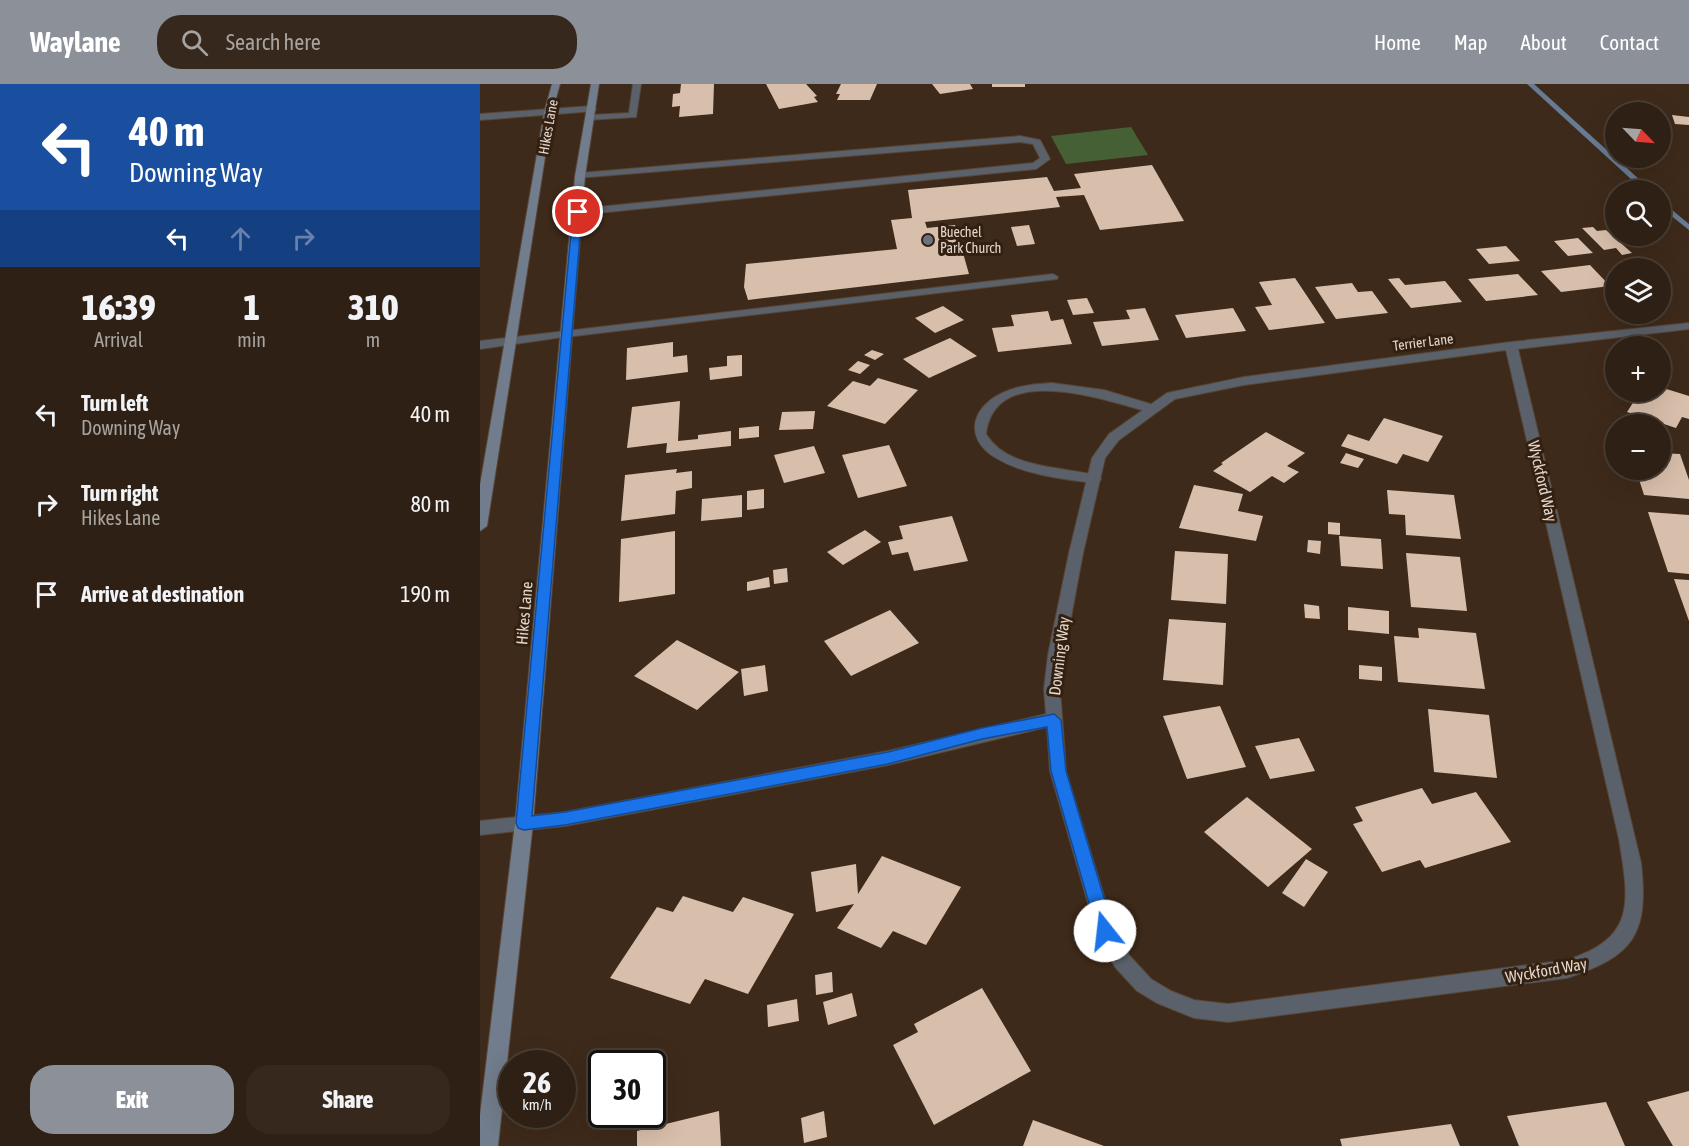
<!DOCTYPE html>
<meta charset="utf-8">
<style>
body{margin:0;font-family:"Asap Condensed",sans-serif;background:#36281d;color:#f1f3f6;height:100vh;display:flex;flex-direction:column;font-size:22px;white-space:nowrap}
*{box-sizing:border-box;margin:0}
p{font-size:20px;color:#a7a3a0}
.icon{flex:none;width:33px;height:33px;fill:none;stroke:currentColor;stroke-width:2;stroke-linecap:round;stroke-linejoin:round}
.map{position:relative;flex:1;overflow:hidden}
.panel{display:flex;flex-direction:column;background:#2e2014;width:480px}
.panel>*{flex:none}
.hud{background:#1a4fa0;color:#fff;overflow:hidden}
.needle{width:39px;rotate:115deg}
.controls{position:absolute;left:1125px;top:18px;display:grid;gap:12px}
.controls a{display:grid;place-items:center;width:66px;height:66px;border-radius:50%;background:#2e2014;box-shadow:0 6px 24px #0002,0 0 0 2px #493e34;font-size:30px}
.speed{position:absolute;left:18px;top:966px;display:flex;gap:12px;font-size:30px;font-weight:700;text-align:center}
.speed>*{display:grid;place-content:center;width:78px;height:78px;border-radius:50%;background:#2e2014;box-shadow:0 6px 24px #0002,0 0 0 2px #493e34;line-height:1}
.speed small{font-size:15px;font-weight:400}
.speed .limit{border:3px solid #111;border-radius:9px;background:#fff;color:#111}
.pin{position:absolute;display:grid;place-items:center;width:51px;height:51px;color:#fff;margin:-26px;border:3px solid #fff;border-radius:50%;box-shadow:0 2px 6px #0007}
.me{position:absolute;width:66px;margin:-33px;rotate:344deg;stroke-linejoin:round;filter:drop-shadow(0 0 4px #0008)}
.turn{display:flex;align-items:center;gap:21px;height:126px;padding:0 30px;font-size:27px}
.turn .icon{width:78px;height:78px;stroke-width:2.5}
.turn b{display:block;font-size:42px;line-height:51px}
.lanes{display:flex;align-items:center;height:57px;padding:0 30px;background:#0003;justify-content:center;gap:30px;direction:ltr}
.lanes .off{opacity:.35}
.eta{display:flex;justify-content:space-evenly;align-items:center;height:102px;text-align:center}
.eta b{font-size:36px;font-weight:800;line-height:42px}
.button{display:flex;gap:12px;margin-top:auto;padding:12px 30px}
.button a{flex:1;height:69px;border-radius:24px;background:#8c9099;color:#fff;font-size:24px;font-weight:800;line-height:69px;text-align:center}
.button a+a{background:#36281d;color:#f1f3f6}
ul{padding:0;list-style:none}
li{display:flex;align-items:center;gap:18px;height:90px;padding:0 30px}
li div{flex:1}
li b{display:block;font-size:22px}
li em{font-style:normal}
header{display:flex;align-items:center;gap:36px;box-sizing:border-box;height:84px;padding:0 30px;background:#8c9099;color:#fff}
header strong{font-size:28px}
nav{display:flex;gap:33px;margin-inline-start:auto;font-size:21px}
.search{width:420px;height:54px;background:#36281d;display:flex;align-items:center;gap:15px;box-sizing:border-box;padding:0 21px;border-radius:24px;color:#a7a3a0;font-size:22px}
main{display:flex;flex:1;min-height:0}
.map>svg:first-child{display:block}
.green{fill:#466035}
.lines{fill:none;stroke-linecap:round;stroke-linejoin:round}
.stream{fill:#677b93;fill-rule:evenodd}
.building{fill:#d8bfab}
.lane-casing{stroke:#584636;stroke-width:2}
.street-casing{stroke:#584636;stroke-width:2}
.secondary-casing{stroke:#584636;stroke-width:2}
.lane{fill:#5a616a;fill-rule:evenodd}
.street{fill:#5a616a;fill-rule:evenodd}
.secondary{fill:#717c8c;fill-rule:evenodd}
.route{fill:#1a73e8;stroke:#114b97;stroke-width:1.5}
.worship-dot{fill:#6b7280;stroke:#332010;stroke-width:2}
.labels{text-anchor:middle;stroke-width:6;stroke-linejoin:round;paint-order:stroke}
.far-street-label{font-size:14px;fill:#e3d6cc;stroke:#332010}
.far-poi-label{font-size:14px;fill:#e3d6cc;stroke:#332010;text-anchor:start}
.street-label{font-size:16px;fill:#e3d6cc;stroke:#332010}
</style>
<header>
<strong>Waylane</strong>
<div class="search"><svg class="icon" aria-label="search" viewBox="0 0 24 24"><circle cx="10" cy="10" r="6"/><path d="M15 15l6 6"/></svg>Search here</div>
<nav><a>Home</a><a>Map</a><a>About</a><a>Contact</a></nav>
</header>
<main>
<section class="panel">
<div class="hud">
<div class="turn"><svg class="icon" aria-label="left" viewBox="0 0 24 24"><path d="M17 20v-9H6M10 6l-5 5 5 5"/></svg><div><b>40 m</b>Downing Way</div></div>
<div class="lanes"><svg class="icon" aria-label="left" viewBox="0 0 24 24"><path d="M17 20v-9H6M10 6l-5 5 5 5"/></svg><svg class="icon off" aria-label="ahead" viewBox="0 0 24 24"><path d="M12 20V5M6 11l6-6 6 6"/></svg><svg class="icon off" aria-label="right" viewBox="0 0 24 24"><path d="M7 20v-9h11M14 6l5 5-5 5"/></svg></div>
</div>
<div class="eta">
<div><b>16:39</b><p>Arrival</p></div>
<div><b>1</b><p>min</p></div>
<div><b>310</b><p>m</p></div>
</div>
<ul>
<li><svg class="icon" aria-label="left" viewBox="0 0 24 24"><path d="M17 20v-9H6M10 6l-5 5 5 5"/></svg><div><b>Turn left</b><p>Downing Way</p></div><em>40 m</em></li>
<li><svg class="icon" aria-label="right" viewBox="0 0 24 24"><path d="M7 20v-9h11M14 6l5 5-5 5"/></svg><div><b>Turn right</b><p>Hikes Lane</p></div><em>80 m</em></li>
<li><svg class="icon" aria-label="arrive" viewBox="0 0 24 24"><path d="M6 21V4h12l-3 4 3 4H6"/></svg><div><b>Arrive at destination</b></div><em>190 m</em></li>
</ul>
<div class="button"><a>Exit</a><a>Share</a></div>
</section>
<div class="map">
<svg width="1209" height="1062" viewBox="0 0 1209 1062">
<rect width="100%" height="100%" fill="#3e2a1a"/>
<path class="green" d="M651 43 668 71 586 80 571 52Z"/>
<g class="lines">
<path class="stream" d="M1047 0H1054L1171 106H1163Z
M1180 116 1209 140V146L1180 123Z"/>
</g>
<path class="building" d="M201 0H234L233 30 199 33 200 22 192 23 193 10 200 9Z
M286 0H326L337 12 334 13 338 18 299 25Z
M361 0H397L390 16H357L360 10H356Z
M452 0H490L493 5 460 10Z
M512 0H545V3H512Z
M1192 31 1209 33V41L1195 40Z
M672 81 704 137 620 146 604 111 576 113 580 123 445 138 447 144 475 141 489 190 268 216 264 203 266 180 417 165 411 136 432 134 428 106 567 93 574 107 601 104 594 90Z
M549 141 555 160 537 162 531 143Z
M1113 143 1117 147 1126 146 1152 169 1142 171 1136 164 1124 166 1102 144Z
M1098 154 1113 169 1088 172 1074 157Z
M1026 162 1040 177 1009 180 996 165Z
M1110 181 1130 202 1081 208 1061 187Z
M1038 190 1058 211 1006 217 988 195Z
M815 194 845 239 789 246 775 223 792 221 779 198Z
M919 194 925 201 965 197 982 218 931 224 908 195Z
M872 199 878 208 892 207 908 229 856 235 835 203Z
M607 214 614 229 593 231 587 216Z
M463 222 484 236 455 249 435 234Z
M665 224 679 256 622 262 613 238 650 235 646 226Z
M753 224 766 247 706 254 695 231Z
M568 227 571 237 583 235 592 260 518 268 512 244 534 242 531 231Z
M470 254 497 272 449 294 423 275Z
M193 258V273L207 271 208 288 146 296 147 264Z
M392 266 404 270 395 276 384 271Z
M262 271V292L230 296 229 284 247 282V272Z
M378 277 390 281 380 290 368 286Z
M398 294 438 306 405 340 347 322 373 297 390 302Z
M1180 303 1209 312V335L1202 333 1196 344 1147 328 1160 308H1180Z
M200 317 198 357 218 355V351L251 347V362L186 369 187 359 147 364 152 323Z
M335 327 333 345 299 346 302 328Z
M904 334 963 352 948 378 923 370 917 380 861 362 868 350 889 357Z
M279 342V353L259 355V344Z
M786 348 825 369 807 382 819 388 804 399 792 392 770 408 733 387 743 380 741 379Z
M409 361 427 402 378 414 362 371Z
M334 362 345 389 304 399 294 371Z
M866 369 884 375 878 384 860 379Z
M1180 369 1200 370 1209 396V415L1164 411 1156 386H1180Z
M197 385 196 389 212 387V404L196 407 195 430 141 437 145 391Z
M714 401 763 410 758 427 783 432 776 457 699 444Z
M284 405V424L267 426V407Z
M907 406 974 411 981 455 926 451 925 431 909 430Z
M262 411V433L221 437 222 415Z
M1168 428 1209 431V490L1188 488Z
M472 432 488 477 434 487 428 468 412 471 408 458 423 455 419 442Z
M848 438 860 439V451L848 450Z
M385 446 401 458 363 481 347 468Z
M195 447V510L139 518 141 455Z
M859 452 901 455 903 485 861 482Z
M828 456 841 457 840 470 827 468Z
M695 467 748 470 746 520 691 516Z
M926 469 980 473 987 527 931 523Z
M307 484 308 498 294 500 293 486Z
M289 493 290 503 267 507V498Z
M1194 495 1209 496V537Z
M824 520 839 522 840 535 825 534Z
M868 523 909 527V550L868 546Z
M410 526 439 559 371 592 344 557Z
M689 535 746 539 743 601 683 596Z
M938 544 996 549 1005 605 918 598 914 552 939 554Z
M197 556 259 588 217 626 154 592Z
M285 581 288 607 264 612 261 585Z
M879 581 902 583V597L879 595Z
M740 622 766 683 707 695 683 632Z
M948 625 1009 631 1017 694 954 688Z
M819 654 835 687 790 695 775 662Z
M942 704 952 720 996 708 1031 758 945 784 940 776 902 788 873 740 883 737 875 723Z
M767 713 832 765 788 803 724 748Z
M402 772 481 803 446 861 413 847 401 864 357 844 374 820 336 828 331 788 376 780 378 810Z
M826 775 848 788 824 823 802 809Z
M203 812 253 828 263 813 314 830 268 910 225 895 210 920 130 894 177 823 193 828Z
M352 888 353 908 336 911 335 891Z
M502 904 551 987 454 1041 413 961 438 948 434 940Z
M372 909 377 932 348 941 343 918Z
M317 915 319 937 288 943 287 921Z
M1209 1007V1062H1193L1167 1018Z
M1126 1018 1145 1062H1039L1027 1032Z
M239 1027 241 1062H157V1047Z
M344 1027 347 1053 324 1059 321 1034Z
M553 1036 624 1062H543Z
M971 1040 980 1062H862L860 1055Z"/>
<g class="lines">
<defs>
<path id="lane" d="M153 0H161L156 33 108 36 107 34 111 31 149 29Z
M540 52 560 56 570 75 556 85 98 131 93 128 98 125 553 79 560 74 553 60 540 58 97 94V90L100 89Z
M573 190 578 193 577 195 86 253 80 250 86 247Z
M572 299 624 306 677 322 679 325 673 329C630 318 515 275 506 350 528 386 582 382 619 392L621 395 619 398 614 399C582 395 544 391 516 374 481 353 493 320 527 307 541 301 557 300 572 299Z"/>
<path id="street" d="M112 22 116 25 115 27 0 36V30Z
M1209 239V245L1038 265 1161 779C1169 850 1154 872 1087 894L748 938 714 934 677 919 657 907 635 883 616 847 570 687 567 643 408 681 85 742 0 751V737L85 728 408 667 566 630 564 605 568 571 589 469 612 374 629 350 687 309 764 293 1031 258ZM1026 266 1139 755C1149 817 1157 854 1087 876L748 920 714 916 691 907 671 895 649 871 634 845 586 687 580 605 584 571 603 469 625 374 639 356 695 315 764 301Z
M86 247 92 250 90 252 0 265V257Z"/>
<path id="secondary" d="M72 0H80L72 29 7 442 0 447V401L64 29Z
M111 0H119L105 92 53 739 18 1062H0V1031L35 739 95 92Z"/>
</defs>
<use href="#lane" class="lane-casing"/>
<use href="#street" class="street-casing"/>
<use href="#secondary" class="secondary-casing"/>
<use href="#lane" class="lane"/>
<use href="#street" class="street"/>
<use href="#secondary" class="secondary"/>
</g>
<path class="route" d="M98 125 102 128 52 732 85 728 408 668 502 644 574 630 581 636 586 687 634 847 631 852 625 855 619 852 617 847 571 687 567 643 502 655 408 680 85 741 44 746 38 744 36 739 93 128Z"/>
<circle class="worship-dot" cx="448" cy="156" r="6"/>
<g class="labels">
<g class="far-street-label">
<text transform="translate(68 43) rotate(-80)" y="5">Hikes Lane</text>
<text transform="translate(943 258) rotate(-7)" y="5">Terrier Lane</text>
</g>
<g class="far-poi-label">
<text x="460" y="153">Buechel<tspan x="460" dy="16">Park Church</tspan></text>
</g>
<g class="street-label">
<text transform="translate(1063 397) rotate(77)" y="6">Wyckford Way</text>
<text transform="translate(44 529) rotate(-85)" y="6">Hikes Lane</text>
<text transform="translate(579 572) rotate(-83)" y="6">Downing Way</text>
<text transform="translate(1066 886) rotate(-10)" y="6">Wyckford Way</text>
</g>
</g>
</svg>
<div class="controls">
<a><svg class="needle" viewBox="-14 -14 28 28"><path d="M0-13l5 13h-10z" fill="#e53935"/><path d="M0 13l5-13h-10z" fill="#a7a3a0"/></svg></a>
<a><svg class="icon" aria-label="search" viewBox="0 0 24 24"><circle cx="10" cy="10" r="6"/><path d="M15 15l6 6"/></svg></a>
<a><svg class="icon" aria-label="layers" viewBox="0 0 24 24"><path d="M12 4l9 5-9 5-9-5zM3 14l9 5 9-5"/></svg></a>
<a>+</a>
<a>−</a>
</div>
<div class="speed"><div>26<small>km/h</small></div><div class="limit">30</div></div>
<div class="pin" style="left:98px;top:128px;background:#d93025"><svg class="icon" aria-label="arrive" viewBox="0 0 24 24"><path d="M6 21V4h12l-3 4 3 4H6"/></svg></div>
<svg class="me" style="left:625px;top:847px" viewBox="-20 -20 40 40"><circle r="19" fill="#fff"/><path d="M0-13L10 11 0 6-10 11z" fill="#1a73e8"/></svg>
</div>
</main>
